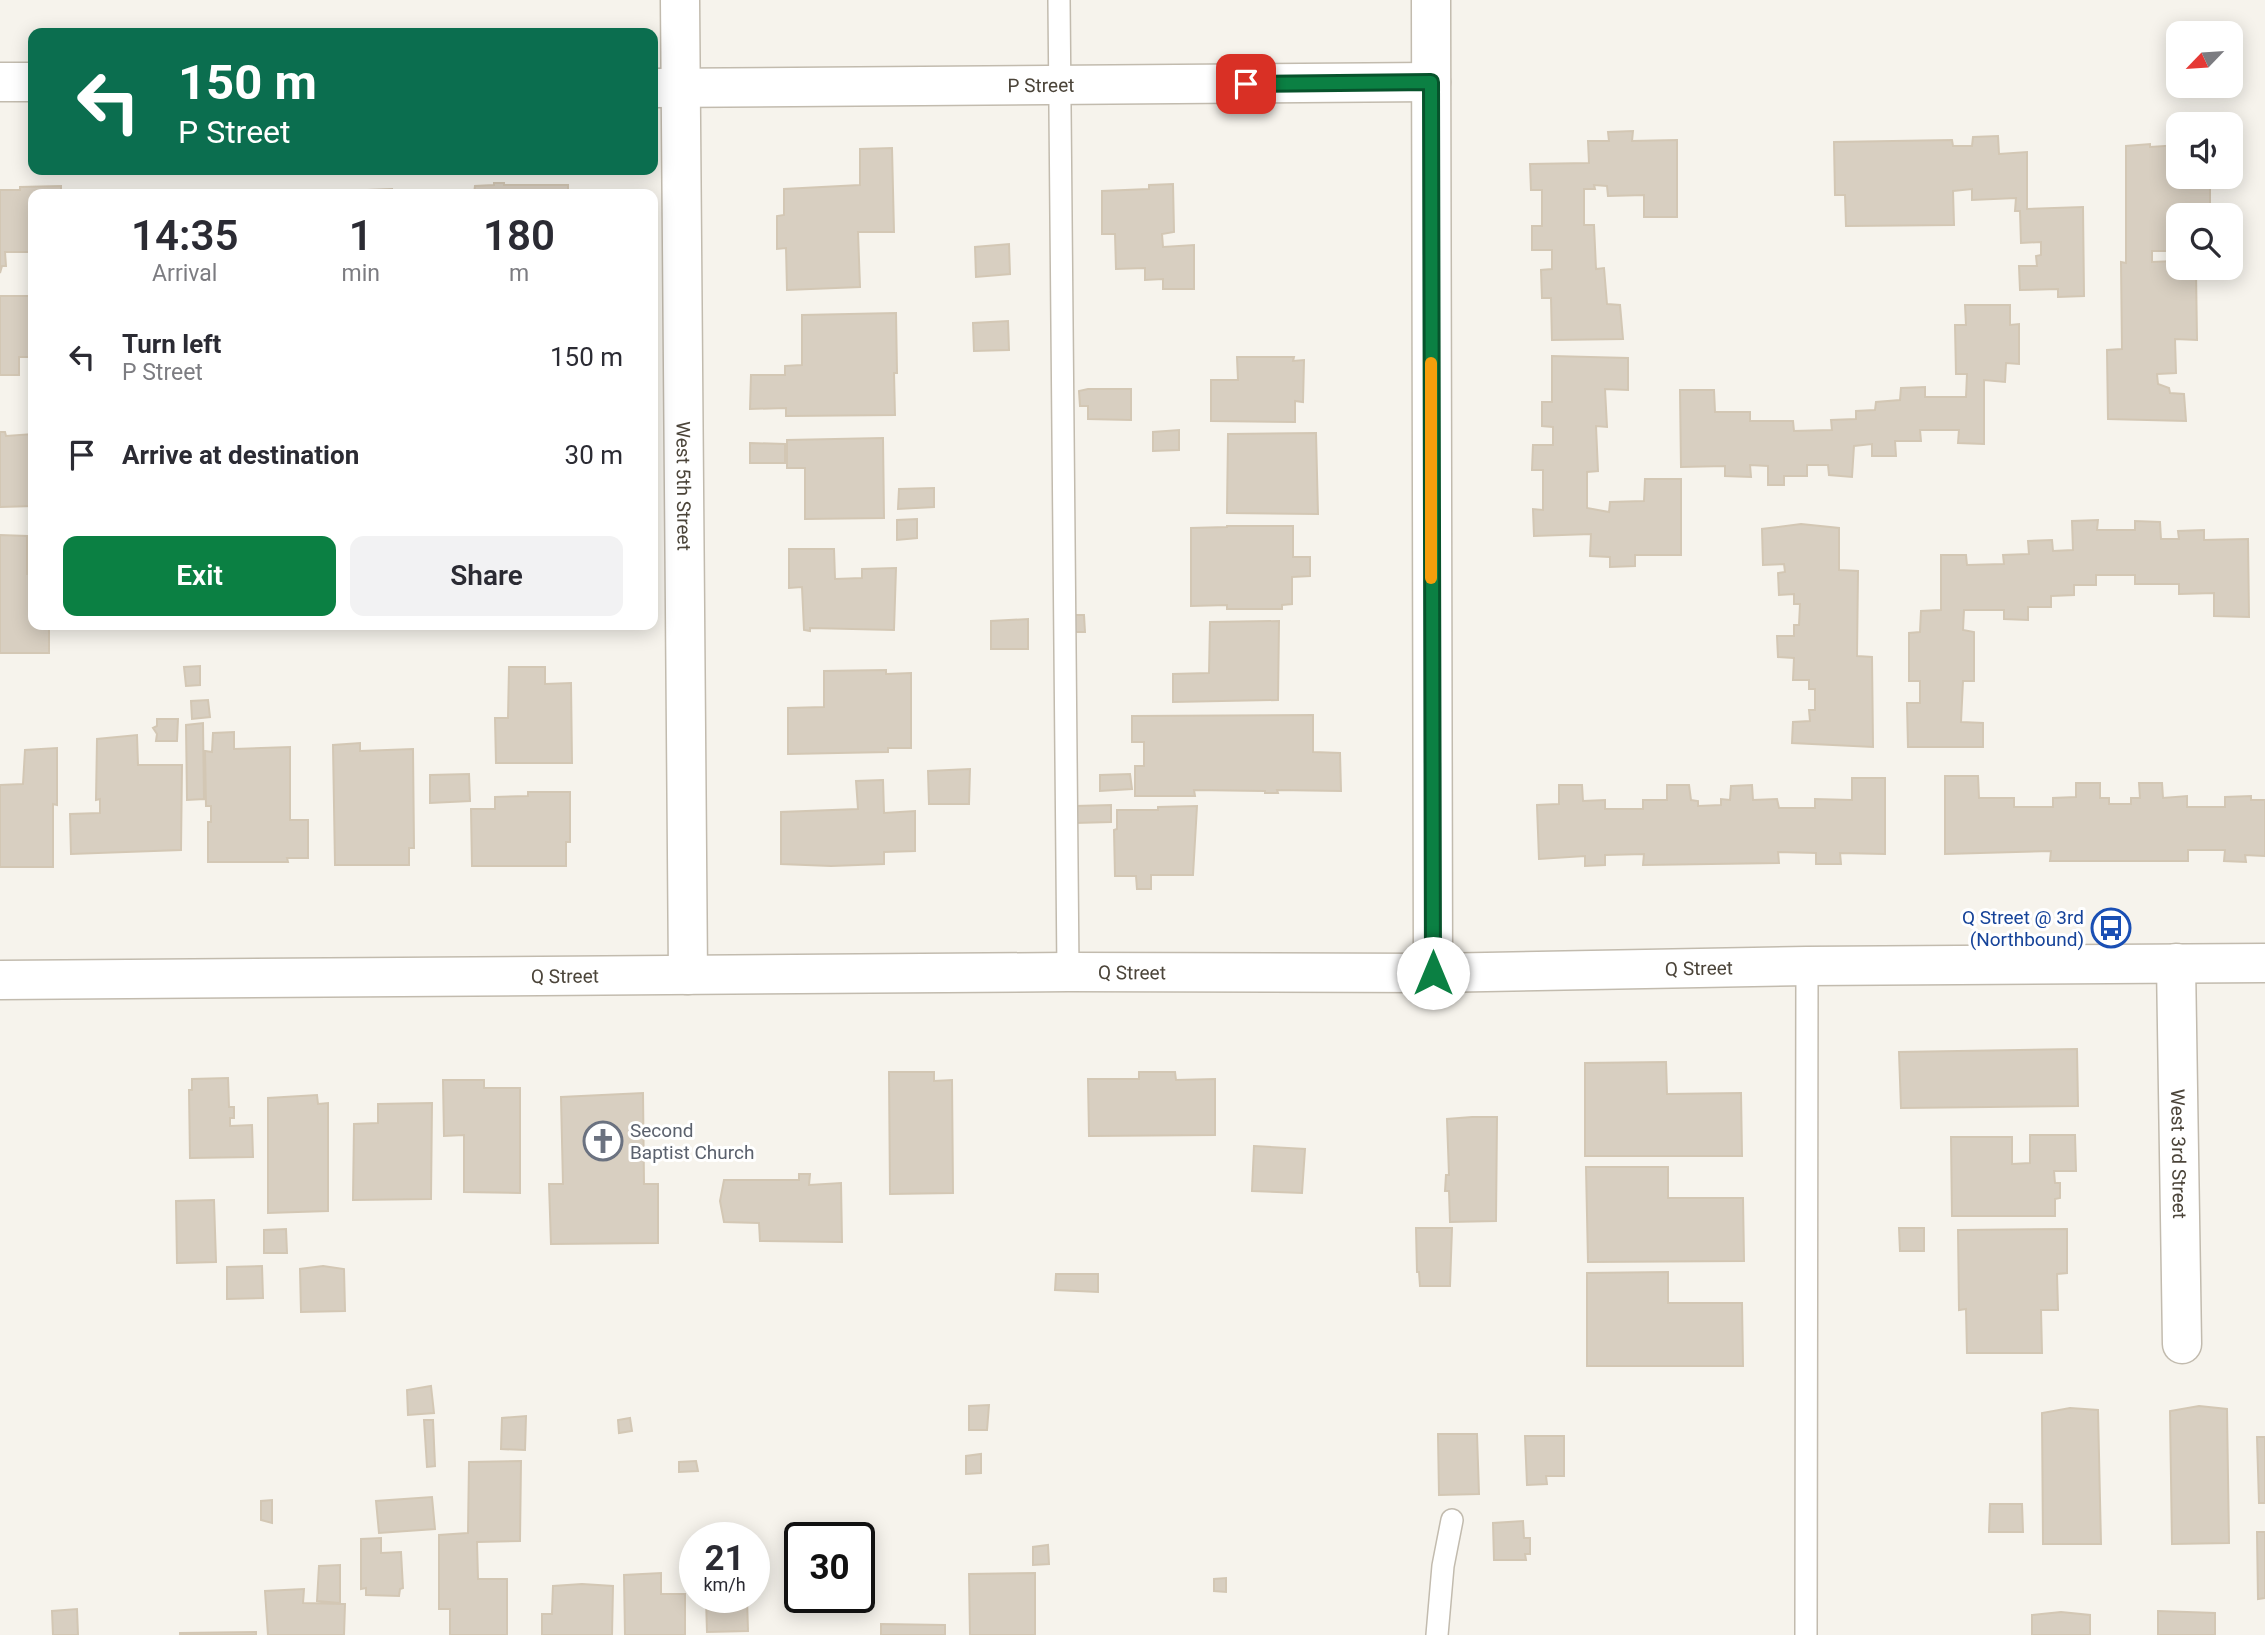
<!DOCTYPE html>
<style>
body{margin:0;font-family:Roboto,sans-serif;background:#f2f2f3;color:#2b2b33;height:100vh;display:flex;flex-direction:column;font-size:26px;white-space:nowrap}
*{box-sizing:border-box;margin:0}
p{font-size:23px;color:#7c7c81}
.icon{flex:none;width:38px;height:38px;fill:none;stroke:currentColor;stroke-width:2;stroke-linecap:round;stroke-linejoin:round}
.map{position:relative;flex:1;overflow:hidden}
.sheet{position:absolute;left:28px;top:189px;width:630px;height:441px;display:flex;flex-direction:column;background:#fff;border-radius:14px;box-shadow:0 4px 18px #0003}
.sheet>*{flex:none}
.guide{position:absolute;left:28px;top:28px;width:630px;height:147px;border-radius:14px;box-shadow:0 4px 18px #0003;background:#0b6e4f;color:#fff;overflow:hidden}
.needle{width:46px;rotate:245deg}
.tools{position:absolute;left:2166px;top:21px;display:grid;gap:14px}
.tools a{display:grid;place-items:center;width:77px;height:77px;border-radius:14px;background:#fff;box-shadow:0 4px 18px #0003;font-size:35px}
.speed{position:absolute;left:679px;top:1522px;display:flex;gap:14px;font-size:35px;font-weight:700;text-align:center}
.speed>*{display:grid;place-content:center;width:91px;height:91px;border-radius:50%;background:#fff;box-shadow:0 4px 18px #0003;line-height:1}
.speed small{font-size:18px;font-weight:400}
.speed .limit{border:4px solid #111;border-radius:10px;background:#fff;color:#111}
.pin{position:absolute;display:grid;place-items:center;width:60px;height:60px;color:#fff;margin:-30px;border-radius:14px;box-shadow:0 4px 10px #0006}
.me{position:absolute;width:77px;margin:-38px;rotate:0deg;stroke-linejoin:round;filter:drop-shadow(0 0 5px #0008)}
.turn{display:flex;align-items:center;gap:24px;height:147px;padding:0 35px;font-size:32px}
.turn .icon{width:91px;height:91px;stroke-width:2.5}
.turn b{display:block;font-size:49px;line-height:60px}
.eta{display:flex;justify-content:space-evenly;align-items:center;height:119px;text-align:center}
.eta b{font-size:42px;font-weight:600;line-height:49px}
.button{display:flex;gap:14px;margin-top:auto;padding:14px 35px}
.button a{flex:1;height:80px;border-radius:14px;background:#0b8043;color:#fff;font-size:28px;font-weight:600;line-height:80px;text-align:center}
.button a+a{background:#f2f2f3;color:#2b2b33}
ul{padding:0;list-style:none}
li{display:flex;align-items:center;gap:21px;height:98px;padding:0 35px}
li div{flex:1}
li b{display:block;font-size:26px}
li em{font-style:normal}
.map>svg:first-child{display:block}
.building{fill:#d8cfc1;stroke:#d3c7b4;stroke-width:2}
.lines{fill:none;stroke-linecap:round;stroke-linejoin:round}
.lane-casing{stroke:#c2bbae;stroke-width:24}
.street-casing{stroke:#c2bbae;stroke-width:41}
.lane{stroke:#fff;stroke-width:21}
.street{stroke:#fff;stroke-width:38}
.route-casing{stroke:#07532c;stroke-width:18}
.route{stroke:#0b8043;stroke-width:12}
.slow{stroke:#f59e0b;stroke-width:12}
.labels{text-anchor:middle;stroke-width:6;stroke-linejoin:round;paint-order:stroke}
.street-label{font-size:19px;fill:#4b4439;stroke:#fff}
.transit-label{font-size:19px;fill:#164399;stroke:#fff;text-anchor:end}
.worship-label{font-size:19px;fill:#5b616d;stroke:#fff;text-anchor:start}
</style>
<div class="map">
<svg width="2265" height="1635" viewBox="0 0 2265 1635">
<rect width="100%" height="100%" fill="#f6f3ec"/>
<path class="building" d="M1633 131 1632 141 1677 140V217H1644V195L1608 196 1607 186 1594 185 1595 189H1584V225H1594L1596 269 1604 268 1607 304 1620 305 1623 339 1552 340 1551 298H1542L1541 270 1552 269V250H1532V226H1542V190H1531L1530 164 1589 163 1588 141H1609L1608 132Z
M1998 136 1999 154 2027 152V209L2083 207 2084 296 2058 297V289L2020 290 2019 266H2037L2036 256 2041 255V242L2021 243 2020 211H2015L2016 198 1972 200V189L1953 191 1954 225 1846 226 1845 195H1835L1834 142 1952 140 1953 146H1972L1973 137Z
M2150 144V147L2179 145V177L2210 178V215H2179V251H2152V262L2174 261 2175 275 2196 271 2197 340 2175 339 2176 373 2157 374 2158 384 2169 388 2170 393 2184 394 2186 421 2108 419 2107 350 2122 349 2121 262 2126 263V146Z
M892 148 894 232H858L860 287 787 290 786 248 777 249V216L784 215V189L860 185V149Z
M494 183H504V185H568V194H474L475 186 494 185Z
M1173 184 1174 232 1162 234 1163 247 1194 245V289H1163V279L1145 280V268L1116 269 1115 234H1102V191L1149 189V185Z
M61 186V194H33V252H5L6 266H2L0 273V190H20V187Z
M392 189V194H342V191Z
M289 190V194H226V191Z
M1009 244 1010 274 976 277 975 247Z
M0 296H33V357H19V375H0Z
M1965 305H2010V325L2019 324V364L2006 363 2005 382 1984 380V444L1958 443 1959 430H1920L1921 441H1895L1896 456H1872V444L1854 446 1852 477 1829 475 1828 465H1807V476H1784V485H1768V466L1750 465 1751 477 1725 476V466L1681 467 1680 390H1714L1715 412H1750V421H1793L1794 431 1832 430 1831 420 1856 419V411L1875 410 1876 402 1900 400 1901 388 1925 387V397H1966L1967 374H1956L1955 325H1966Z
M896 313 897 373H894L895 415 786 416V408L750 409 751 375H785V366L802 365V315Z
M1008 321 1009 350 974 351 973 323Z
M1552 356 1628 358V390L1605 389 1607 427 1596 426 1598 471 1587 472V508L1609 512 1610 502 1644 501 1645 479H1681V555H1635V566L1610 567V557L1590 556 1591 534 1534 536 1533 509 1543 510V470H1532L1533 445H1553V427L1542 426V402H1552Z
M1237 357H1294L1293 361 1304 360 1303 402 1295 401V422L1211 421V380H1238Z
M1088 389H1131V420L1088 419V406H1080L1079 391Z
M1179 430V450L1153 451V432Z
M0 432H5L6 436 33 434V506L0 507Z
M1316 433 1318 514 1227 513 1228 434Z
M883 438 884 518 805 519V468H787V440Z
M750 443 785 444V463H750Z
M934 488V507L898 509 899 489Z
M917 519V538L897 540V520Z
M2098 520 2097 530H2135V521L2160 522 2161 539H2179L2178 531 2204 530V540L2248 539 2249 617 2214 616V593L2179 594V584H2135V575H2096V585H2074V595L2051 596V607H2028V620L2004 619V610H1964L1963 630 1974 632V681H1963L1961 722 1983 723V747H1908L1907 703H1920V681H1909V633L1920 632 1921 611 1941 610V555H1966L1967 565 2004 564 2003 555 2029 554 2028 541 2052 540 2053 551 2073 550 2072 521Z
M1801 524 1839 528V570L1858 571 1857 656 1872 657 1873 747 1792 743 1793 722 1810 721 1809 710H1815V689H1809V680H1793L1794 658 1778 657 1777 636H1794V625H1799L1800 604H1794V594L1779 595 1778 573 1785 572 1784 564 1763 565 1762 529Z
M1227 526H1293V557H1310V576L1292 577V604L1282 605V609H1227V605L1191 606V528L1227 527Z
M0 535 27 536V574H33V625H49V653H0Z
M789 549H834L835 579 862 578V569L896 568 894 630 810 628V631L804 630 802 587 789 588Z
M1072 615H1084L1085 632H1073Z
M1028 619V649H991V621Z
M1279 621 1278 700 1173 702V674L1209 673 1210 622Z
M456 625H553V627L456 628Z
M200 666V685L186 686 184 667Z
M509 667H545V684L571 683 572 763H496L495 718H508Z
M886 670V674L911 673V748H888V752L788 754V708L824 707V671Z
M208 700 210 717 192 719 191 701Z
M1313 715V752L1340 753 1341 791 1277 790 1278 793H1265V791L1194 790 1195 796H1135V766H1144V742H1132V716Z
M157 719H178L177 741H156L157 734 153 728 157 726Z
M203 723 204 799 187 800 186 725Z
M234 732V749L290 747V820H308V858H287L288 862H208V822H211V806H206L205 751 212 752 213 733Z
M137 735 138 765H182L181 850 71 854 70 814 100 813V799L96 800 97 739Z
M360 743V751L413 749 414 848H409V865H335L333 745Z
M57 748V805L53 804V867H0V785L23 784 25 750Z
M970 769 969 804H929L928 771Z
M469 774 470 801 430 803V775Z
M1130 774 1132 789 1100 791V775Z
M1945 776H1978L1979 798H2014V807H2053V798L2076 797V783H2100V798H2109V804H2131V798H2140L2139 783H2162L2163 798 2187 796V807H2225V797L2251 796V800H2265V856L2245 855 2246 862 2224 861 2225 850H2188V861H2050L2051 851 1945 854Z
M1852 778H1885V854L1840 853 1841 864H1816V853L1778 852 1779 863 1643 865 1644 854 1605 855V865L1585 866V856L1539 859 1537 805 1559 804V785H1582L1583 801 1605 800V809H1643V800H1667V785H1689L1691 800 1698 801V806L1721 805V799L1730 800 1731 786 1752 785 1753 800 1777 799 1779 808H1815V799L1852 800Z
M883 780 884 813 915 811V851L884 852V864L831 866 781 864V812L858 809 856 781Z
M528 792H570V842H566V866H472L471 809H495V797L528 796Z
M1111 805V822L1075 823V806Z
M1197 806 1193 875H1151V889H1137L1136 876H1115L1114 830 1117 829V810H1158V807Z
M2077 1049 2078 1106 1901 1108 1899 1052Z
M1666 1062 1667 1094 1741 1093 1742 1156H1585V1063Z
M889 1072H934V1081L952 1080 953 1193 890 1194Z
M1139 1072H1175L1176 1080 1215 1079V1135L1089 1136 1088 1079H1139Z
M228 1078 229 1107H234V1118H230V1126L252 1125 253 1157 190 1158 189 1090H192V1079Z
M443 1080H484V1088H520V1193L464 1192V1135L444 1136Z
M643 1093 644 1184H658V1243L551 1244 549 1184H563L561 1097Z
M317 1095 318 1104 328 1103V1211L268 1213V1098Z
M432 1103 431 1199 353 1200 354 1124 378 1123V1104Z
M1472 1117H1497L1496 1221 1450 1222 1449 1191H1445L1446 1175H1449L1447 1119Z
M2030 1135H2075L2076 1171H2054L2055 1183H2060V1198L2055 1199V1216H1952L1951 1137H2012V1164L2030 1163Z
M1254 1146 1305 1149 1302 1193 1252 1191Z
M1586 1167H1668V1198H1743L1744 1261 1588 1262Z
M799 1174H810L809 1185 841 1183 842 1242 760 1241 759 1223 724 1222 720 1201 724 1180H799Z
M214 1200 216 1262 177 1263 176 1201Z
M1416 1228H1452L1450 1286H1420L1419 1272H1417Z
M1899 1228H1924V1251H1900Z
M286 1229 287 1253H264V1230Z
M2067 1229V1273L2057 1274 2058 1310H2041L2042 1353H1967L1966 1309 1959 1310 1958 1230Z
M262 1266 263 1298 227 1299V1267Z
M323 1266 344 1269 345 1311 301 1312 300 1269Z
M1668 1272V1303H1742L1743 1366H1587V1273Z
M1056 1274H1098V1292L1055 1290Z
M431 1386 434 1413 408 1415 407 1390Z
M989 1405 987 1430H969V1406Z
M2199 1406 2227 1409 2229 1543 2172 1544 2170 1411Z
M2070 1408 2098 1410 2101 1544H2043L2042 1413Z
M526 1416 525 1450 501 1449 502 1418Z
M630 1418 632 1431 619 1433 618 1420Z
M424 1420H433L435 1466 427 1467Z
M1438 1434H1477L1479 1494 1439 1495Z
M1525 1436H1564V1476H1546L1547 1484 1527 1485Z
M2257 1437H2265V1503H2259Z
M981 1454V1473L966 1474V1456Z
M521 1461 520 1541 477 1542 478 1579H507V1635H450V1609H439V1535L468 1533 469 1462Z
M696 1461 698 1471 679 1472V1462Z
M432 1497 435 1529 379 1533 376 1501Z
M272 1500V1523L261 1520V1501Z
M1990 1504H2022L2023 1532H1989Z
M1523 1521 1524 1538H1530V1554H1525L1526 1560H1494L1493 1523Z
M2257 1532H2265V1598L2258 1599Z
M381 1538V1553L401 1552 403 1588 400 1589 399 1596 366 1595V1588L361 1589V1539Z
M1048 1545 1049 1564 1033 1565V1547Z
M340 1565V1603L317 1601 319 1566Z
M661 1573V1594H685V1635H625L624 1575Z
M1035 1573V1635H970L969 1574Z
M1226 1578V1592L1214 1591V1579Z
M582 1584 613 1586 612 1635H542V1614H552L553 1586Z
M304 1589 303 1603 345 1604 344 1635H268L265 1591Z
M706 1598H747L748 1631 707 1632Z
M77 1609 78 1635H53L52 1611Z
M2158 1611 2215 1613V1635H2158Z
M2061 1612 2090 1615V1635H2032V1615Z
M881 1624 945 1625V1635H881Z
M256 1632V1635H180V1633Z"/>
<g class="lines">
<defs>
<path id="lane" d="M1059 0 1068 972
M1437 1635 1443 1566 1452 1520
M1806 1635 1807 966"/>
<g id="street">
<path id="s1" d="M680 0 688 975"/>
<path d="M1431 0 1433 973"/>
<path d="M0 82H33"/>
<path id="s2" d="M653 88 1431 82"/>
<path id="s3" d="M2176 963 2182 1344"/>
<path id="s4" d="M0 980 1068 972 1433 973 1807 966 2265 963"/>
</g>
</defs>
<use href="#lane" class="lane-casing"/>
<use href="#street" class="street-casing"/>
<use href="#lane" class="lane"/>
<use href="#street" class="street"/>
</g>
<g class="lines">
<defs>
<path id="route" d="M1246 84 1431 82 1433 973"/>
</defs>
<use href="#route" class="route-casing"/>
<use href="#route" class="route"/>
<path class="slow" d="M1431 363V578"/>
</g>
<defs>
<symbol id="bus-ring" viewBox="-11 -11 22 22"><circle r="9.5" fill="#fff" stroke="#1a4fb4" stroke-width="1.5"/><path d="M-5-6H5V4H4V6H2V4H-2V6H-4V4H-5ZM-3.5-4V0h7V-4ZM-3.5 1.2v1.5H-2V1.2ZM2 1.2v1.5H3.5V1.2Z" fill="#1a4fb4"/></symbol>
<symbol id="church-ring" viewBox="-11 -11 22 22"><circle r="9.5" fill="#fff" stroke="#6b7280" stroke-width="1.5"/><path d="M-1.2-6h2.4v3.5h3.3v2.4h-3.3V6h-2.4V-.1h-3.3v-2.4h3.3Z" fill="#6b7280"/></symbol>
</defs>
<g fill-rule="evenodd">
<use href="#bus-ring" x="2089" y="906" width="44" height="44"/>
<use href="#church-ring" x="581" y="1119" width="44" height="44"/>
</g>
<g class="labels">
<g class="street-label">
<text dy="7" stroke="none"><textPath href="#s2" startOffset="388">P Street</textPath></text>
<text dy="7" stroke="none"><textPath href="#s1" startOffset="486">West 5th Street</textPath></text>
<text dy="7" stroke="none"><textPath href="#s4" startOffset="1699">Q Street</textPath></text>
<text dy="7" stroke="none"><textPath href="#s4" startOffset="1132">Q Street</textPath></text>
<text dy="7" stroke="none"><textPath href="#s4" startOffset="565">Q Street</textPath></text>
<text dy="7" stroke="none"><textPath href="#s3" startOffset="191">West 3rd Street</textPath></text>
</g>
<g class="transit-label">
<text x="2084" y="924">Q Street @ 3rd<tspan x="2084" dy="22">(Northbound)</tspan></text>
</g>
<g class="worship-label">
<text x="630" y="1137">Second<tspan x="630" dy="22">Baptist Church</tspan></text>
</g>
</g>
</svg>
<div class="tools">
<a><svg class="needle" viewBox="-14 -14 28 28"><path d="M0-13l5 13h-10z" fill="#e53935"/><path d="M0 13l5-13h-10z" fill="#7c7c81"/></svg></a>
<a><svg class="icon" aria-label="sound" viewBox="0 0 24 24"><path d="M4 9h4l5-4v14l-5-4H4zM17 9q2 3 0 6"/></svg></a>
<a><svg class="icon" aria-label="search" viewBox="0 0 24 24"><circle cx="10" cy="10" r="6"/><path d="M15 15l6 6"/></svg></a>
</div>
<div class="speed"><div>21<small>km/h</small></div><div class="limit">30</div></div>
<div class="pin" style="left:1246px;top:84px;background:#d93025"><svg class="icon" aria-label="arrive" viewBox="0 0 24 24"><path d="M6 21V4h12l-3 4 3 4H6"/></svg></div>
<svg class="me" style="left:1433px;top:973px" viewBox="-20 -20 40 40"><circle r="19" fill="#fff"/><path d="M0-13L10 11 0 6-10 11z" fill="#0b8043"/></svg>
<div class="guide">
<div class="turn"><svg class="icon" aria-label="left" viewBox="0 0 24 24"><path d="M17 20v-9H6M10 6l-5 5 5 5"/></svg><div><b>150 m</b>P Street</div></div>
</div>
<section class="sheet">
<div class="eta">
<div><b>14:35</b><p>Arrival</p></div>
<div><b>1</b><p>min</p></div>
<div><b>180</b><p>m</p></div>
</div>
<ul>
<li><svg class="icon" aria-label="left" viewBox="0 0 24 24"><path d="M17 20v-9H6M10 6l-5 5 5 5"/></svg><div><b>Turn left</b><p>P Street</p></div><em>150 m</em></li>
<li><svg class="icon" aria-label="arrive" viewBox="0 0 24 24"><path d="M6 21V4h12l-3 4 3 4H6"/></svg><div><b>Arrive at destination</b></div><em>30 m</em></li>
</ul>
<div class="button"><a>Exit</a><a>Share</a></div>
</section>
</div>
